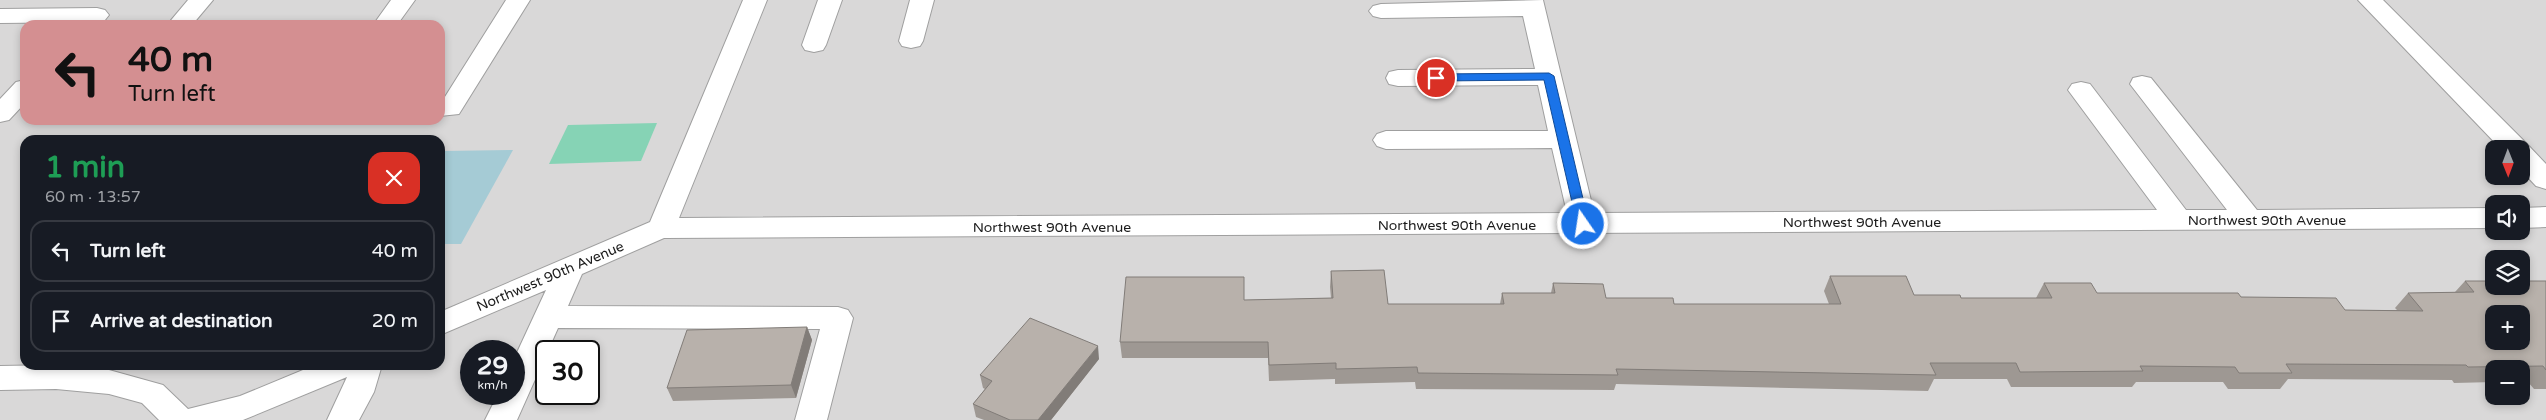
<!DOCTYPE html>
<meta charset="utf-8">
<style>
body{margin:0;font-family:"Varela Round",sans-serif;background:#20242c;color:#f1f3f6;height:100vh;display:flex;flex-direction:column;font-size:19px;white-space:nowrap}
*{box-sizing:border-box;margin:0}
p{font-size:16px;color:#9ea1a6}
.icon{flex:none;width:28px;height:28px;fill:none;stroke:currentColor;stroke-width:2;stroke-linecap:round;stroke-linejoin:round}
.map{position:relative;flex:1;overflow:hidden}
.side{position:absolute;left:20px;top:135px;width:425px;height:235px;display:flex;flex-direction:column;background:#171b24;border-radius:15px;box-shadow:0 2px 8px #0003}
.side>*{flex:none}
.top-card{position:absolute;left:20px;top:20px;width:425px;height:105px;border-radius:15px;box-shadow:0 2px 8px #0003;background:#d48f91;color:#111;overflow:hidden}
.needle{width:32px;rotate:179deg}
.buttons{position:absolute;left:2485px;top:140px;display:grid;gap:10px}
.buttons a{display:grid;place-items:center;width:45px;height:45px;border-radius:10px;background:#171b24;box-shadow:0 2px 8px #0003;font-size:25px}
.speed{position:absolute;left:460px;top:340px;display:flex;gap:10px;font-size:25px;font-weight:700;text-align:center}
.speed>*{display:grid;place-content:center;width:65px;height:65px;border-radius:50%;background:#171b24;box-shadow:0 2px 8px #0003;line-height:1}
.speed small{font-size:12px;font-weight:400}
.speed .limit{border:2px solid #111;border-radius:8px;background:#fff;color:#111}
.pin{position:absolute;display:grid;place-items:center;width:42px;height:42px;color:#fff;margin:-21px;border:2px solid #fff;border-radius:50%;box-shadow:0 1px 5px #0007}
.me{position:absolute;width:55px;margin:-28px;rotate:347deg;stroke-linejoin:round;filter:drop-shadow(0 0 4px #0008)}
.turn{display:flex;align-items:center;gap:18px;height:105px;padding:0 25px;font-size:22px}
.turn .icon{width:65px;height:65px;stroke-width:2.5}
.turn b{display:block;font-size:35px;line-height:42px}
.round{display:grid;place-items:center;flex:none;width:52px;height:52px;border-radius:15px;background:#20242c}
.headline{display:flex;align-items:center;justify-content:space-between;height:85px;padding:0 25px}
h1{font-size:30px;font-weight:700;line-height:38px;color:#1e9e55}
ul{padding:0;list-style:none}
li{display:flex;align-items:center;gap:15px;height:62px;margin:0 10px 8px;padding:0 15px;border:2px solid #363941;border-radius:15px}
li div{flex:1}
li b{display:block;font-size:19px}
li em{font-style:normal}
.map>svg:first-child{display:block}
.residential{fill:#d9d8d8;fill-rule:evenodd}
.pitch{fill:#86d3b5}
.water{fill:#a5cbd5}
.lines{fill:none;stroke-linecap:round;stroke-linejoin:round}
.minor-casing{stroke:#9f9f9f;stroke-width:2}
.minor{fill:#fff;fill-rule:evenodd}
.wall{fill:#9e9893}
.shaded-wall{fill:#817c78}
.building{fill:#b8b1ab;stroke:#817c78;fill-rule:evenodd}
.route{fill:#1a73e8;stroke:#114b97}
.labels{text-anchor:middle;stroke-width:4;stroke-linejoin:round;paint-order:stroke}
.street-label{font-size:14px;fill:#1b1b1b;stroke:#fff}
</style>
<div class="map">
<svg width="2546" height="420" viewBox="0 0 2546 420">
<rect width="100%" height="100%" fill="#ebe8e1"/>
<path class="residential" d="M0 0H2546V420H0ZM25 25H440V120H25ZM25 140H440V365H25ZM2494 149H2521V176H2494ZM2494 204H2521V231H2494ZM2494 259H2521V286H2494ZM2494 314H2521V341H2494ZM471 351H514V394H471ZM546 351H589V394H546ZM2494 369H2521V396H2494Z"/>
<path class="pitch" d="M657 123 641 161 549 164 568 125Z"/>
<path class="water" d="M513 150 461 244H440V157L444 151Z"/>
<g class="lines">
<defs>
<path id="minor" d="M188 0H213L192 25H167Z
M391 0H415L397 25H373Z
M506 0H530L459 114 440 116V100H443Z
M743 0H767L679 218 1567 213 1552 148 1386 149 1377 146 1373 140 1377 134 1386 131H1548L1538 85 1398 86 1389 84 1386 78 1389 72 1398 70 1535 69 1523 16 1381 18 1373 16 1369 11 1373 6 1381 4 1543 0 1594 213 2157 210 2068 90 2072 84 2081 82 2090 84 2186 210H2227L2130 84 2133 78 2142 76 2151 78 2257 210 2494 208V228L664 238 582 274 568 306 838 307 848 310 853 318 827 420H795L820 329 558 328 517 420H485L498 394H514V359L546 290 440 335V312L650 222Z
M818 0H842L826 45 823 50 814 52 805 50 802 45Z
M910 0H934L923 41 920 46 911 48 902 46 899 41Z
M2358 0H2383L2526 143 2546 164V189L2536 186 2521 170V149H2501Z
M97 8 105 10 109 15 105 20 97 22 0 23V9Z
M25 80V103L9 120 0 122V99L16 82Z
M2546 207V227L2521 228V208Z
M56 365 109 370 163 385 188 409 240 396 315 365H382L374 392 359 420H327L347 377 243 420H159L142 403 109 394 56 389 0 390V366Z"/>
</defs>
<use href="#minor" class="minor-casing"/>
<use href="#minor" class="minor"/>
</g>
<path class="wall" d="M1331 271 1388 304H1500L1502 293H1551L1553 283 1606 298 1674 304H1829L1824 291 1830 276 1914 295 1961 298H2036L2044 283 2097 293 2241 297 2345 310H2397L2395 308 2408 293 2455 292 2465 281H2546V389H2534L2528 382H2521V369H2494V382L2454 383 2452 380 2288 379 2280 389H2228L2223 382H2136L2132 387H2011L2007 379H1934L1928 391 1616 384 1614 390 1416 389 1415 382 1335 384V379L1269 381 1268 358H1122L1120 342 1244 300 1331 298 1330 287Z
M807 327 812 340 796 398 673 401 667 388Z
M1099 359 1051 420H984L976 417 973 404 985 389 983 388 980 375Z"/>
<path class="shaded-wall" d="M807 327 812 340 796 398 791 385Z
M1098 346 1099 359 1051 420H1038Z"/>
<path class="building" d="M1384 270 1388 304H1504L1502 293H1555L1553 283 1603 284 1606 298H1673L1674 304H1841L1830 276H1906L1914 295H1960L1961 298H2052L2044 283H2091L2097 293H2238L2241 297 2336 298 2345 310 2423 311 2408 293 2474 292 2465 281H2494V286H2521V281H2546V370L2543 366 2468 367 2466 365 2286 364 2292 373H2239L2235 367 2140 366 2143 371 2020 372 2016 363H1930L1936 375 1616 369 1618 375 1418 373 1417 367 1336 369V363L1269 365 1268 342H1120L1126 277H1244V300L1333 298 1331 271ZM2494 314H2521V341H2494Z
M1030 318 1098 346 1038 420H1010L973 404 992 381 980 375Z
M807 327 791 385 667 388 687 330Z"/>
<path class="route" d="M1549 73 1554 76 1589 224 1583 228 1577 224 1544 80 1436 81 1431 78 1436 74Z"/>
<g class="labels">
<g class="street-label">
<text x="2267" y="225">Northwest 90th Avenue</text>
<text x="1862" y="227">Northwest 90th Avenue</text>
<text x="1457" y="230">Northwest 90th Avenue</text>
<text x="1052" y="232">Northwest 90th Avenue</text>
<text transform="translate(550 276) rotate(-23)" y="5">Northwest 90th Avenue</text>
</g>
</g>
</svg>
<div class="buttons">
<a><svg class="needle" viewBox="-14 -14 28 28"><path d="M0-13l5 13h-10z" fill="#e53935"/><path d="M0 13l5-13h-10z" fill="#9ea1a6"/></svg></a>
<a><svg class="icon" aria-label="sound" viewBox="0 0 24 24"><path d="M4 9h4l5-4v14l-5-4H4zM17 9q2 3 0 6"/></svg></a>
<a><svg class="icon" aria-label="layers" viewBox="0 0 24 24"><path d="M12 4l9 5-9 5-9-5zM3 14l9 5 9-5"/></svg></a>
<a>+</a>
<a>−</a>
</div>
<div class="speed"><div>29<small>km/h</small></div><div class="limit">30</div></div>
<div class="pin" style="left:1436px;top:78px;background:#d93025"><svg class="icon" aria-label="arrive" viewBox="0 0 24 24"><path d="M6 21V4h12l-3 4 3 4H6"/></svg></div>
<svg class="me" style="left:1583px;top:224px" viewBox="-20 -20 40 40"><circle r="17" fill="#1a73e8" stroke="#fff" stroke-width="3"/><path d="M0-11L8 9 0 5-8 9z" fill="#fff"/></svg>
<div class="top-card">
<div class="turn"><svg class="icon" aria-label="left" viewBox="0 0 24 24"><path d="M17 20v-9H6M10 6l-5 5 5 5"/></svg><div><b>40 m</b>Turn left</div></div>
</div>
<section class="side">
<div class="headline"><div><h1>1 min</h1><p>60 m · 13:57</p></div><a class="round" style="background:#d93025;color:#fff"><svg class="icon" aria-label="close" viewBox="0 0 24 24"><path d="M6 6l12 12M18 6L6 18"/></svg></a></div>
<ul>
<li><svg class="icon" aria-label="left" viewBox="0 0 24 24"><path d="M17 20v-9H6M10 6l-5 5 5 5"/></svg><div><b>Turn left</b></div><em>40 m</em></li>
<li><svg class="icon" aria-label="arrive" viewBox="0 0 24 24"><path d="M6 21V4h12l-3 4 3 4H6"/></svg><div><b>Arrive at destination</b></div><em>20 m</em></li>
</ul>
</section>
</div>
